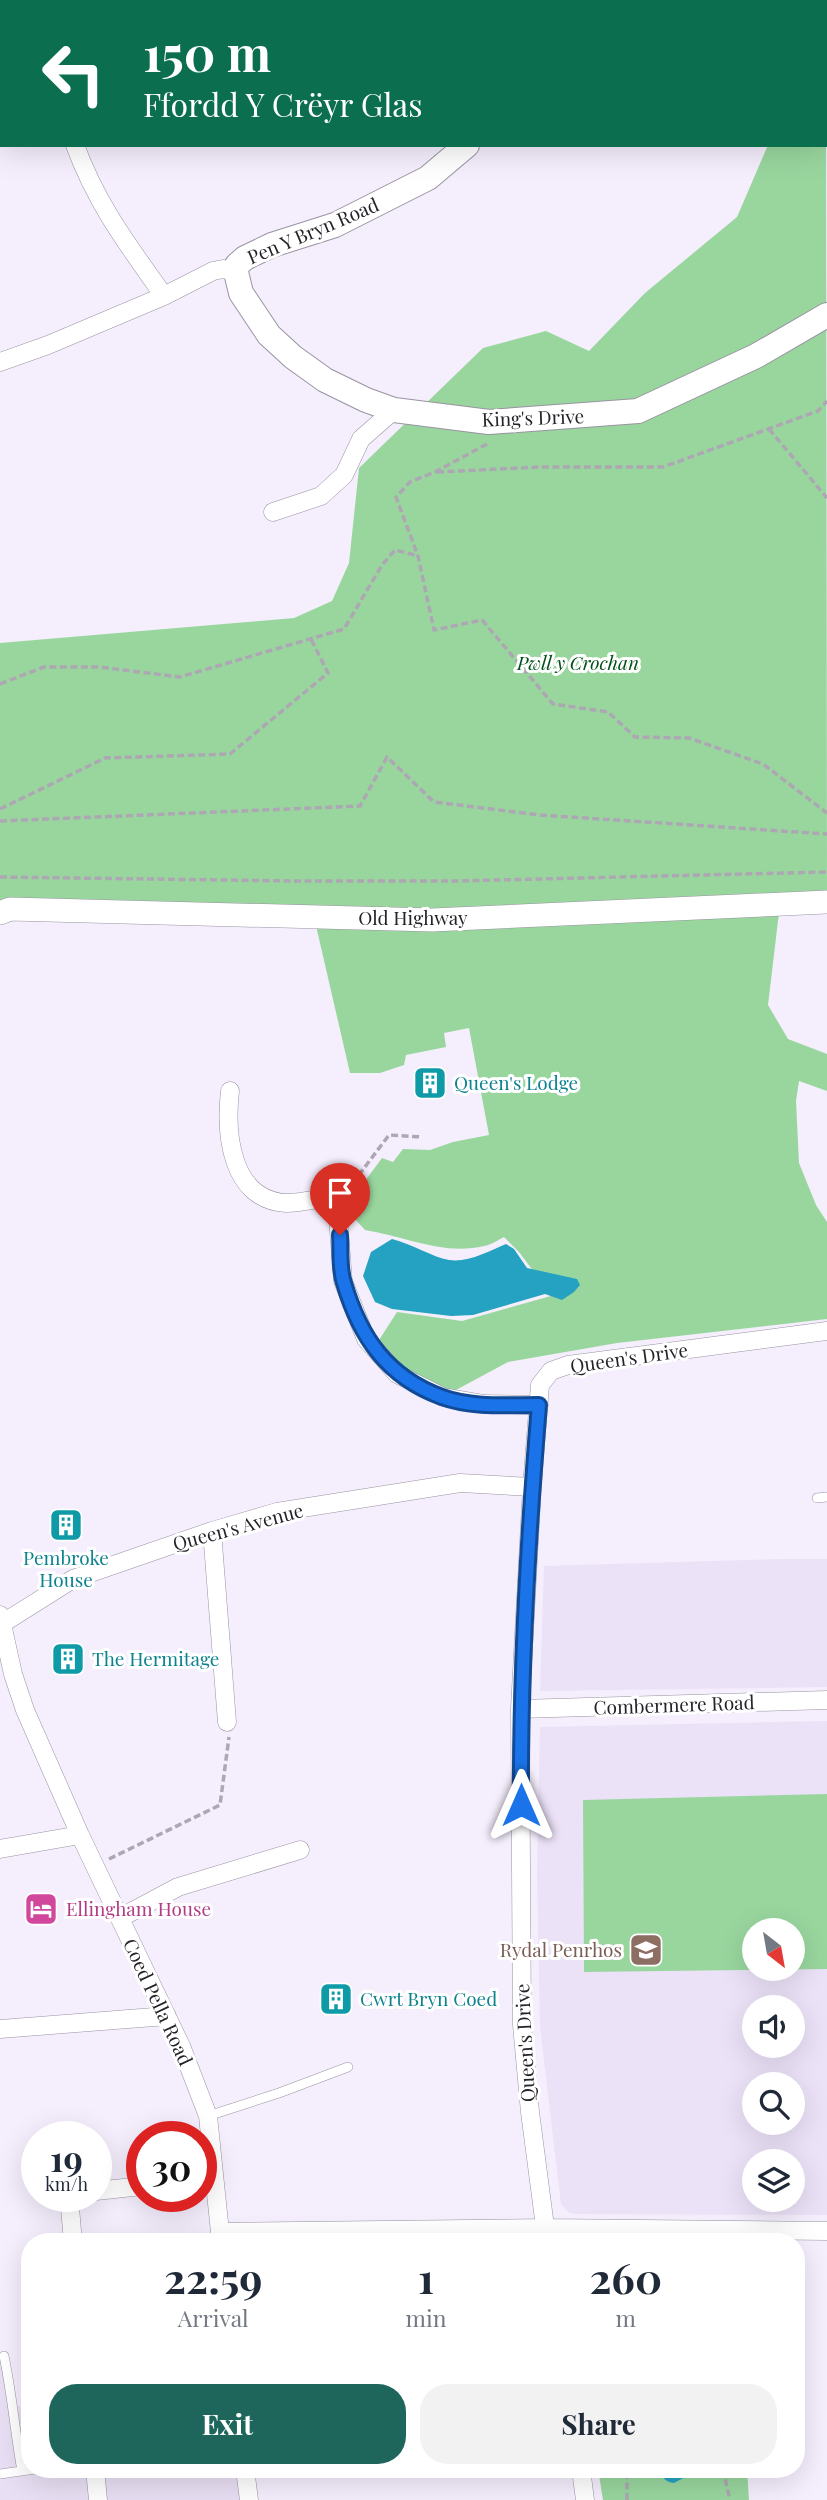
<!DOCTYPE html>
<meta charset="utf-8">
<style>
body{margin:0;font-family:"Playfair Display",serif;background:#f2f2f3;color:#1f2937;height:100vh;display:flex;flex-direction:column;font-size:26px;white-space:nowrap}
*{box-sizing:border-box;margin:0}
p{font-size:23px;color:#747a83}
.icon{flex:none;width:38px;height:38px;fill:none;stroke:currentColor;stroke-width:2;stroke-linecap:round;stroke-linejoin:round}
.map{position:relative;flex:1;overflow:hidden}
.details{position:absolute;left:21px;top:2233px;width:784px;height:245px;display:flex;flex-direction:column;background:#fff;border-radius:28px;box-shadow:0 7px 28px #0002}
.details>*{flex:none}
.hud{position:absolute;left:0px;top:0px;width:828px;height:147px;box-shadow:0 7px 28px #0002;background:#0b6e4f;color:#fff;overflow:hidden}
.needle{width:46px;rotate:149deg}
.buttons{position:absolute;left:742px;top:1918px;display:grid;gap:14px}
.buttons a{display:grid;place-items:center;width:63px;height:63px;border-radius:50%;background:#fff;box-shadow:0 7px 28px #0002;font-size:35px}
.speed{position:absolute;left:21px;top:2121px;display:flex;gap:14px;font-size:35px;font-weight:700;text-align:center}
.speed>*{display:grid;place-content:center;width:91px;height:91px;border-radius:50%;background:#fff;box-shadow:0 7px 28px #0002;line-height:1}
.speed small{font-size:18px;font-weight:400}
.speed .limit{border:10px solid #d22;background:#fff;color:#111}
.pin{position:absolute;display:grid;place-items:center;width:60px;height:60px;color:#fff;margin:-72px -30px;border-radius:50% 50% 50% 0;rotate:-45deg;box-shadow:0 0 7px #0007}
.pin .icon{rotate:45deg}
.me{position:absolute;width:77px;margin:-38px;rotate:0deg;stroke-linejoin:round;filter:drop-shadow(0 0 5px #0008)}
.turn{display:flex;align-items:center;gap:24px;height:147px;padding:0 28px;font-size:32px}
.turn .icon{width:91px;height:91px;stroke-width:2.5}
.turn b{display:block;font-size:49px;line-height:60px}
.eta{display:flex;justify-content:space-evenly;align-items:center;height:119px;text-align:center}
.eta b{font-size:42px;font-weight:700;line-height:49px}
.button{display:flex;gap:14px;margin-top:auto;padding:14px 28px}
.button a{flex:1;height:80px;border-radius:28px;background:#1e665c;color:#fff;font-size:28px;font-weight:700;line-height:80px;text-align:center}
.button a+a{background:#f2f2f3;color:#1f2937}
.map>svg:first-child{display:block}
.commercial{fill:#e9dff4}
.built{fill:#ece2f8;fill-rule:evenodd}
.green{fill:#99d69e;fill-rule:evenodd}
.water{fill:#25a2c2}
.lines{fill:none;stroke-linecap:round;stroke-linejoin:round}
.service-casing{stroke:#9993a1;stroke-width:10}
.minor-casing{stroke:#9993a1;stroke-width:19}
.tertiary-casing{stroke:#9993a1;stroke-width:24}
.secondary-casing{stroke:#9993a1;stroke-width:26}
.path{stroke:#ada7b3;stroke-width:3.5;stroke-dasharray:7 3.5;stroke-linecap:butt}
.service{stroke:#fff;stroke-width:9}
.minor{stroke:#fff;stroke-width:18}
.tertiary{stroke:#fff;stroke-width:23}
.secondary{stroke:#fff;stroke-width:24}
.route-casing{stroke:#114b97;stroke-width:18}
.route{stroke:#1a73e8;stroke-width:12}
.labels{text-anchor:middle;stroke-width:6;stroke-linejoin:round;paint-order:stroke}
.street-label{font-size:19px;fill:#252228;stroke:#fff}
.park-label{font-size:19px;font-style:italic;fill:#005117;stroke:#fff}
.culture-label{font-size:19px;fill:#0d838f;stroke:#fff;text-anchor:start}
.hotel-label{font-size:19px;fill:#b23c85;stroke:#fff;text-anchor:start}
.education-label{font-size:19px;fill:#785e54;stroke:#fff;text-anchor:end}
</style>
<div class="map">
<svg width="827" height="2500" viewBox="0 0 827 2500">
<rect width="100%" height="100%" fill="#f5eefd"/>
<path class="commercial" d="M0 2356 16 2407 30 2405V2469H245L249 2500H0Z"/>
<path class="built" d="M781 1559H827V1687L540 1691 544 1566Z
M827 1721V2215L574 2214 568 2212 561 2204 540 2027 537 1873 540 1727ZM754 1930H793V1969H754ZM754 2007H793V2046H754ZM754 2084H793V2123H754ZM754 2161H793V2200H754Z"/>
<path class="green" d="M826 75 827 902 780 904 768 1005 788 1039 827 1054V1091L799 1081 796 1101 799 1163 816 1205 827 1222V1319L617 1343 508 1362 443 1397 374 1348 397 1312 462 1321 572 1290 534 1272 519 1252 504 1237C498 1240 491 1245 484 1246 444 1256 404 1236 365 1230L353 1217 362 1185 382 1158 393 1162 403 1149 430 1150 453 1142 489 1135 469 1028 444 1033 446 1047 406 1055 404 1065 380 1073H350L314 917 0 913V643L294 618 332 601 349 563 359 468 483 348 546 331 589 351 645 293 737 217 768 145H826Z
M827 1794V1969L584 1972 583 1800ZM793 1930V1969H754V1930Z
M598 2469H747L749 2500H603Z"/>
<path class="water" d="M392 1239C412 1244 432 1257 449 1260 468 1263 489 1251 506 1244L514 1249 527 1268 577 1279 580 1285 574 1292 562 1300 545 1294 473 1315 451 1316 392 1309 375 1302 363 1276 371 1252Z
M687 2469 685 2477 674 2483C666 2482 661 2478 661 2469Z"/>
<g class="lines">
<defs>
<path id="service" d="M817 1498 827 1497
M208 2116 279 2093 348 2067
M4 2356C12 2394 15 2432 22 2471
M0 2474 35 2469"/>
<path id="minor" d="M23 0 24 2
M119 2 123 0
M0 130 2 129
M75 145C97 205 128 245 164 296
M0 362 48 345 164 296 213 271 223 269 236 272
M273 512 321 496 344 475 361 439 394 410
M230 1091C225 1134 231 1200 286 1203 300 1203 316 1199 330 1197L337 1205 343 1281 366 1339 397 1374 443 1397 484 1404 539 1405
M212 1531 227 1722
M0 1615 13 1674 25 1710 80 1835 181 2046 208 2116 221 2242
M0 1625 73 1579 212 1531 277 1512 460 1483 532 1487
M520 1709 827 1700
M0 1849 80 1835
M120 1918 178 1887 300 1850
M0 2029 167 2016
M96 2191 142 2186
M220 2232 545 2228 827 2231
M73 2242 70 2208 76 2196
M547 2242 530 2112 522 2025 520 1709 532 1487 540 1385 551 1371 568 1365 827 1331
M95 2469 98 2500
M245 2469 249 2500
M581 2469 585 2500"/>
<path id="tertiary" d="M0 913 10 909 432 920 827 902"/>
<path id="secondary" d="M616 2 617 0
M467 145 428 178 335 225 272 245 245 258 237 265 236 272 241 293 269 335 293 357 325 380 366 400 394 410 489 422 638 411 756 356 827 315"/>
</defs>
<use href="#service" class="service-casing"/>
<use href="#minor" class="minor-casing"/>
<use href="#tertiary" class="tertiary-casing"/>
<use href="#secondary" class="secondary-casing"/>
<path class="path" d="M769 429 827 498
M487 444 435 472 410 482 396 497 418 556 434 630 482 620 553 704 608 712 635 737 689 738 763 764 827 813
M437 472 540 467H663L818 411 827 401
M0 684 44 667H99L180 677 344 629 382 565 395 550 418 556
M0 809 105 758 230 754 328 673 311 639
M0 821 360 806 387 757 434 802 540 815 827 834
M0 877 297 881H456L827 872
M346 1192 389 1135 422 1137
M109 1859 220 1805 229 1737
M723 2469 730 2500
M627 2500V2469"/>
<use href="#service" class="service"/>
<use href="#minor" class="minor"/>
<use href="#tertiary" class="tertiary"/>
<use href="#secondary" class="secondary"/>
</g>
<g class="lines">
<defs>
<path id="route" d="M340 1235C341 1250 339 1269 344 1283 360 1337 387 1377 442 1397 472 1408 508 1405 539 1405 528 1538 520 1671 521 1805"/>
</defs>
<use href="#route" class="route-casing"/>
<use href="#route" class="route"/>
</g>
<defs>
<symbol id="building-square" viewBox="-11 -11 22 22"><rect x="-9" y="-9" width="18" height="18" rx="4" fill="#0f9aa8" stroke="#fff"/><path d="M-4-6H4V6H1V3H-1V6H-4ZM-2.5-4.3h1.7v1.8h-1.7ZM.8-4.3h1.7v1.8H.8ZM-2.5-1h1.7V.8h-1.7ZM.8-1h1.7V.8H.8Z" fill="#fff"/></symbol>
<symbol id="hotel-square" viewBox="-11 -11 22 22"><rect x="-9" y="-9" width="18" height="18" rx="4" fill="#d1479c" stroke="#fff"/><path d="M-6-4.5h1.5V1H6V5H4.5V3h-9V5H-6ZM-4 0a1.8 1.8 0 1 1 3.6 0ZM.5 0V-2.5h3Q6-2.5 6 0Z" fill="#fff"/></symbol>
<symbol id="school-square" viewBox="-11 -11 22 22"><rect x="-9" y="-9" width="18" height="18" rx="4" fill="#8d6e63" stroke="#fff"/><path d="M0-5L7-2L0 1L-7-2ZM-4 1L0 2.5L4 1V4Q0 6-4 4Z" fill="#fff"/></symbol>
</defs>
<g fill-rule="evenodd">
<use href="#building-square" x="411" y="1064" width="38" height="38"/>
<use href="#building-square" x="47" y="1506" width="38" height="38"/>
<use href="#building-square" x="49" y="1640" width="38" height="38"/>
<use href="#hotel-square" x="22" y="1890" width="38" height="38"/>
<use href="#school-square" x="627" y="1931" width="38" height="38"/>
<use href="#building-square" x="317" y="1980" width="38" height="38"/>
</g>
<g class="labels">
<g class="street-label">
<text transform="translate(313 231) rotate(-23)" y="7">Pen Y Bryn Road</text>
<text transform="translate(533 418) rotate(-2)" y="7">King's Drive</text>
<text x="413" y="925">Old Highway</text>
<text transform="translate(629 1358) rotate(-8)" y="7">Queen's Drive</text>
<text transform="translate(238 1527) rotate(-15)" y="7">Queen's Avenue</text>
<text transform="translate(674 1705) rotate(-2)" y="7">Combermere Road</text>
<text transform="translate(158 2002) rotate(65)" y="7">Coed Pella Road</text>
<text transform="translate(525 2043) rotate(-93)" y="7">Queen's Drive</text>
</g>
<g class="park-label">
<text x="578" y="670">Pwll y Crochan</text>
</g>
<g class="culture-label">
<text x="454" y="1090">Queen's Lodge</text>
<text x="66" y="1565" text-anchor="middle">Pembroke<tspan x="66" dy="22">House</tspan></text>
<text x="92" y="1666">The Hermitage</text>
<text x="360" y="2006">Cwrt Bryn Coed</text>
</g>
<g class="hotel-label">
<text x="66" y="1916">Ellingham House</text>
</g>
<g class="education-label">
<text x="622" y="1957">Rydal Penrhos</text>
</g>
</g>
</svg>
<div class="buttons">
<a><svg class="needle" viewBox="-14 -14 28 28"><path d="M0-13l5 13h-10z" fill="#e53935"/><path d="M0 13l5-13h-10z" fill="#747a83"/></svg></a>
<a><svg class="icon" aria-label="sound" viewBox="0 0 24 24"><path d="M4 9h4l5-4v14l-5-4H4zM17 9q2 3 0 6"/></svg></a>
<a><svg class="icon" aria-label="search" viewBox="0 0 24 24"><circle cx="10" cy="10" r="6"/><path d="M15 15l6 6"/></svg></a>
<a><svg class="icon" aria-label="layers" viewBox="0 0 24 24"><path d="M12 4l9 5-9 5-9-5zM3 14l9 5 9-5"/></svg></a>
</div>
<div class="speed"><div>19<small>km/h</small></div><div class="limit">30</div></div>
<div class="pin" style="left:340px;top:1235px;background:#d93025"><svg class="icon" aria-label="arrive" viewBox="0 0 24 24"><path d="M6 21V4h12l-3 4 3 4H6"/></svg></div>
<svg class="me" style="left:521px;top:1805px" viewBox="-20 -20 40 40"><path d="M0-17L14 15 0 8-14 15z" fill="#1a73e8" stroke="#fff" stroke-width="4"/></svg>
<div class="hud">
<div class="turn"><svg class="icon" aria-label="left" viewBox="0 0 24 24"><path d="M17 20v-9H6M10 6l-5 5 5 5"/></svg><div><b>150 m</b>Ffordd Y Crëyr Glas</div></div>
</div>
<section class="details">
<div class="eta">
<div><b>22:59</b><p>Arrival</p></div>
<div><b>1</b><p>min</p></div>
<div><b>260</b><p>m</p></div>
</div>
<div class="button"><a>Exit</a><a>Share</a></div>
</section>
</div>
